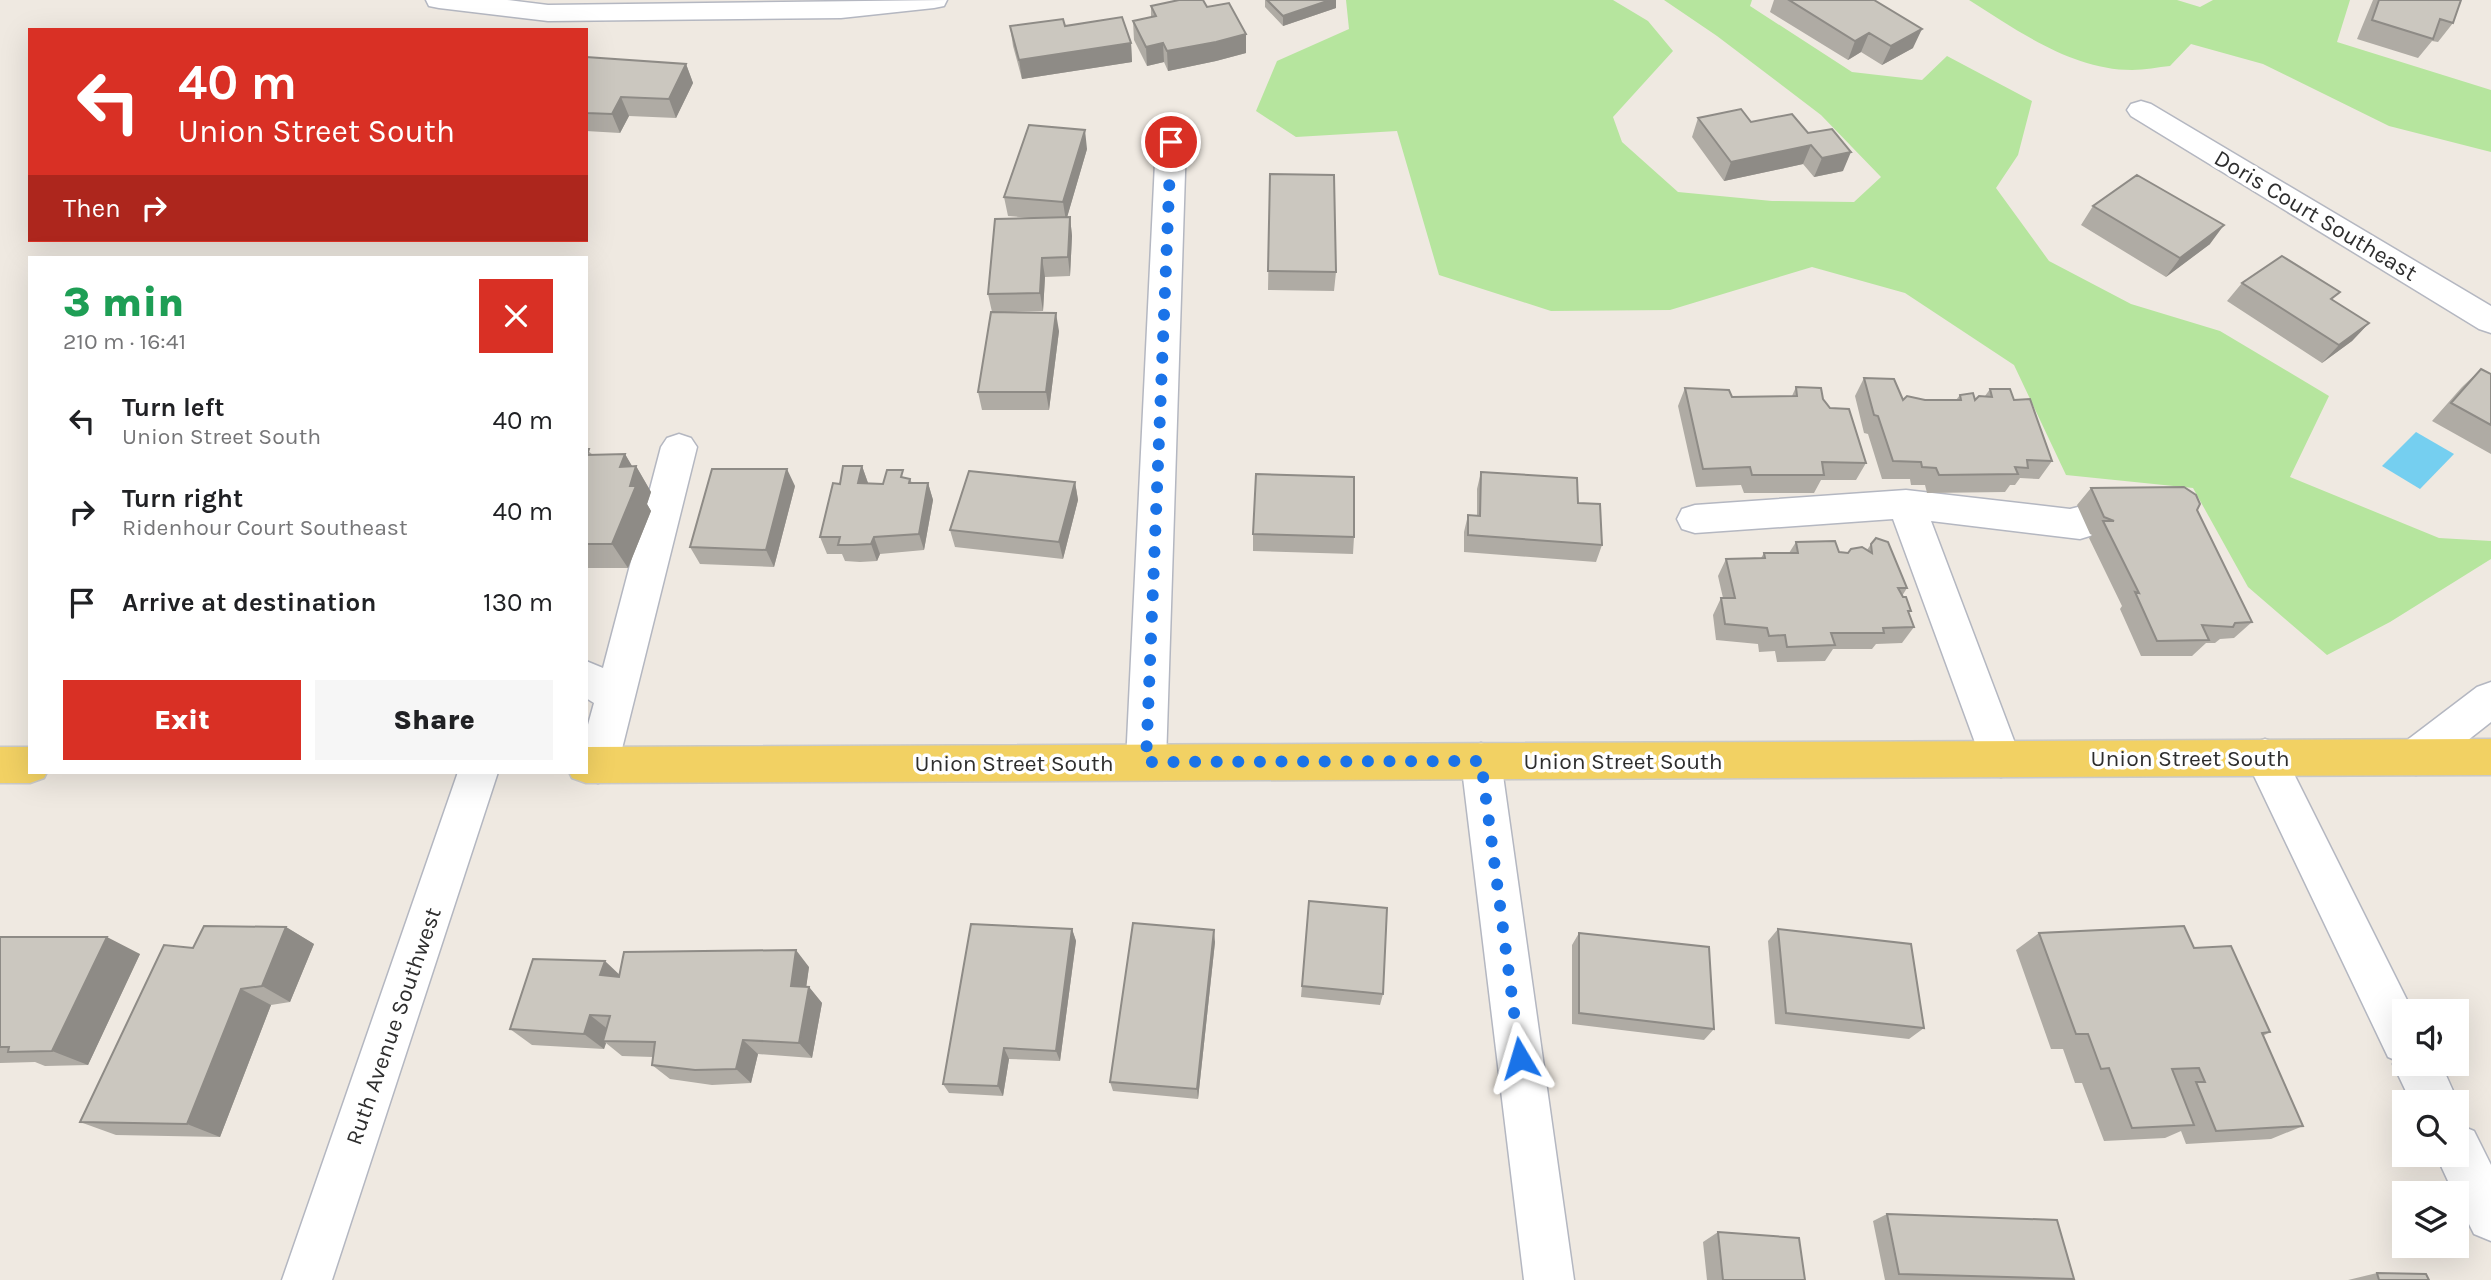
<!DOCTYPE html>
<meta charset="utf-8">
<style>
body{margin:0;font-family:Karla,sans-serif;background:#f6f6f6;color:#202124;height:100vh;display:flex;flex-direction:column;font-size:26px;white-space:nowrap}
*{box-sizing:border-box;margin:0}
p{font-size:23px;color:#757577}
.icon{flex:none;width:38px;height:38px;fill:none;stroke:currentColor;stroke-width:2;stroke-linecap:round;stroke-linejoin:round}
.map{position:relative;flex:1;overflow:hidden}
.drawer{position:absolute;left:28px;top:256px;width:560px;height:518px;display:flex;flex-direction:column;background:#fff;border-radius:0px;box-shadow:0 7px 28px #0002}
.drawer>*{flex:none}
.banner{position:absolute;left:28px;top:28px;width:560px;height:214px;border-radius:0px;box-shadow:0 7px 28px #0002;background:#d93025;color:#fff;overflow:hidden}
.controls{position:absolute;left:2392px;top:999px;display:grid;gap:14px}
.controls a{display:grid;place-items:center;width:77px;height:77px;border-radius:0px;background:#fff;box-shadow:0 7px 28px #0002;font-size:35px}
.pin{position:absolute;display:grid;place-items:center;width:60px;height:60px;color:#fff;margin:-30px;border:4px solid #fff;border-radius:50%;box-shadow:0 2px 7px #0007}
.me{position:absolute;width:77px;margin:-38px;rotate:353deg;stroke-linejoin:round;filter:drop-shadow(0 0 5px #0008)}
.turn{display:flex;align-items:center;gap:24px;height:147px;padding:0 35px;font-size:32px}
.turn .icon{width:91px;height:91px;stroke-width:2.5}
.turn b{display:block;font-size:49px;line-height:60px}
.then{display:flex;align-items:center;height:66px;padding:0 35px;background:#0003;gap:14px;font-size:26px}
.round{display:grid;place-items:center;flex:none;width:74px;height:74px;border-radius:0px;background:#f6f6f6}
.head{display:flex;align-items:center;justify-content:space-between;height:119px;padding:0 35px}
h1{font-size:42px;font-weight:800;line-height:52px;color:#1e9e55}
.primary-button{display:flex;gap:14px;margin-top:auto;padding:14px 35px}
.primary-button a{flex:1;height:80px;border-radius:0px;background:#d93025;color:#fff;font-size:28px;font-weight:800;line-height:80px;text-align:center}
.primary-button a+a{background:#f6f6f6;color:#202124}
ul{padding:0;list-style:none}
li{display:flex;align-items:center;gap:21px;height:91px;padding:0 35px}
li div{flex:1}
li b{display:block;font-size:26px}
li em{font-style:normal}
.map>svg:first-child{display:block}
.green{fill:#b6e59e}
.water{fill:#75cff0}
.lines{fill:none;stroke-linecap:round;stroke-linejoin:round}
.minor-casing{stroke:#b4b7c1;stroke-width:3}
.major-casing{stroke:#c9c9c9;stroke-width:3}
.minor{fill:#fff;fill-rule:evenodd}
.major{fill:#f2d163;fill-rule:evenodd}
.wall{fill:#afaba4}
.shaded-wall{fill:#8e8b86}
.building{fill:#cbc7bf;stroke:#8e8b86;stroke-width:2}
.route{stroke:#1a73e8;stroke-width:12;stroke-dasharray:0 21.6}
.labels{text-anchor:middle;stroke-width:7;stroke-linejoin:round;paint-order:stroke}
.street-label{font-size:23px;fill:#2e2e2e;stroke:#fff}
</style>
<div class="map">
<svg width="2491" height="1280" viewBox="0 0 2491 1280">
<rect width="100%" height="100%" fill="#efe9e1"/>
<path class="green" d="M1346 0H1613L1648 21 1673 51 1613 117 1622 142 1678 192 1772 201 1854 202 1881 177 1821 115 1717 36 1664 0H1752L1750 6 1852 72 1922 80 1947 56 2032 101 2018 155 1996 188 2049 261 2131 304 2220 331 2329 396 2290 477 2439 538 2491 541V559L2390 622 2327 655 2248 587 2193 488 2066 475 2014 365 1905 293 1812 267 1670 310 1551 311 1439 275 1397 131 1296 137 1256 111 1277 61 1349 29Z
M1969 0H2177L2200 7 2213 0H2350L2337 42 2491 90V152L2389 126 2263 64 2191 44 2170 66C2158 67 2145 70 2132 70 2072 70 2018 31 1969 0Z"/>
<path class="water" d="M2416 432 2454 454 2420 489 2382 466Z"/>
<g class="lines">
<defs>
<path id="minor" d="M426 0H507L548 5 947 0 944 6 934 8 841 18 548 21 439 8 429 6Z
M2141 101 2151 104 2491 306V333L2479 329 2131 116 2127 110 2131 104Z
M1171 133 1181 135 1186 142 1166 762 1160 775 1146 780 1132 775 1126 762 1156 142 1161 135Z
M679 434 691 438 697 447 618 765 612 778 598 783 584 778 581 772H586V732L594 703 586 698V661L603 668 661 447 667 438Z
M1906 490 2070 509 2082 506 2095 510 2100 520 2093 535 2080 539 1931 521 2021 759 2015 772 2001 777 1987 772 1981 759 1893 519 1695 533 1682 529 1677 519 1682 509 1695 505Z
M2491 682V722L2430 770 2416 775 2402 770 2396 757 2402 744 2477 687Z
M2265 739 2279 744 2413 1012H2404V1064H2441L2458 1102 2457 1105V1102H2411L2393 1064 2395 1060 2388 1057 2245 757 2251 744Z
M1481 743 1495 748 1501 761 1574 1280H1524L1461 761 1467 748Z
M458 772H498L332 1280H282Z
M2457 1124 2474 1131 2491 1165V1241L2474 1234 2457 1200V1194H2454L2436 1155H2457Z"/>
<path id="major" d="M2491 739V775L586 783 572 778 569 772H586V747Z
M0 747H30V772H47L44 778 30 783H0Z"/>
</defs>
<use href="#minor" class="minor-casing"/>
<use href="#major" class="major-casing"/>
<use href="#minor" class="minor"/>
<use href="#major" class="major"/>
</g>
<path class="wall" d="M1265 0H1336V8L1283 26 1265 7Z
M1774 0H1874L1913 48 1882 65 1861 52 1848 60 1770 12Z
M2373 0H2461L2453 23 2438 42 2432 41 2418 58 2357 39Z
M1151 6 1207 7 1246 34V53L1216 61 1168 71 1164 62 1147 66 1134 40 1133 21 1151 17Z
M1010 26H1065L1131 43 1132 62 1022 79 1013 46Z
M586 57 686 64 693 83 676 118 629 116 620 133 586 131Z
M1698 118 1751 122 1808 133 1843 171 1814 177 1803 164 1724 181 1692 137Z
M1087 149 1067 217H1070L1072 236 1070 276 1045 277 1043 311 1004 312 1059 331 1049 410H982L978 392 992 312 988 294 1032 218 1008 216 1004 197Z
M1270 174 1336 272 1334 291 1268 290Z
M2093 206 2210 244 2166 277 2081 225Z
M2242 283 2333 300 2369 323 2352 341 2322 363 2227 301Z
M2481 369 2491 374V454L2432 421 2462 387Z
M1864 378 1903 400H1956L1960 395 1975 400 1985 396 1990 389 2014 400 2052 461 2039 479 2020 478 2015 485H2010L2005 492 1927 493 1925 485H1911L1910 479H1882L1868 434 1864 433 1855 396Z
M1796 387 1823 399 1866 463 1856 480H1821L1814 493H1744L1741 485 1696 487 1678 406 1685 388 1732 397 1792 396Z
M586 449 593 455 625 454 632 467 636 466 651 492 647 504 651 511 628 568H586Z
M862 466 868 483 883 484 905 478 910 479 912 483H928L933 500 924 550 880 554 877 561 860 562 845 561 842 554H827L820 537 840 484Z
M1481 472 1578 503 1602 545 1596 562 1464 552V532L1468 515 1477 516V489Z
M1075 482 1078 500 1063 559 955 547 950 530Z
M795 486 774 567 700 564 690 547Z
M2091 488 2197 510 2252 622 2234 638 2220 639 2215 643H2206L2192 656H2141L2120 609 2122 606 2089 538 2092 535 2090 534 2077 505Z
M1253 534 1354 537 1353 554 1253 551Z
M1796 542 1839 552 1848 553 1867 550 1871 544 1907 588 1902 596 1914 627 1902 643 1876 644 1872 649H1833L1825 661 1777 662 1775 651 1759 652 1758 644 1716 640 1713 615 1721 598H1723L1718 576 1726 559 1761 558 1764 553H1789Z
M1309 901 1383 994 1380 1005 1301 997Z
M286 927 314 944 290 1002 271 1005 220 1137 116 1135 80 1122 193 948Z
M1072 929 1076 941 1060 1061 1009 1059 1003 1096 949 1093 943 1084Z
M1778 929 1924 1028 1909 1039 1775 1024 1768 941Z
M1579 933 1714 1029 1704 1040 1572 1024V945Z
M2039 933 2194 948 2270 1032 2263 1036 2303 1126 2271 1139 2186 1144 2181 1131 2165 1138 2104 1141 2082 1083H2075L2063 1049H2051L2016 950Z
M0 937 140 954 88 1065 45 1066 35 1062 0 1063Z
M1215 942 1198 1099 1113 1091 1110 1082Z
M809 967 806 987H809L822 1003 812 1058 758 1054 751 1083 712 1085 670 1079 652 1065 653 1057 622 1056 606 1043 604 1049 532 1045 510 1029 620 975Z
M1887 1214 2074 1279 2071 1280H1885L1873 1221Z
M1718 1232 1805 1280H1707L1703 1242Z
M2377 1273 2429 1280H2348Z"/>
<path class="shaded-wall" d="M1330 0H1336V8L1283 26V16Z
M1922 29 1913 48 1882 65 1891 46Z
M1869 33 1861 52 1848 60 1855 41Z
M1246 34V53L1216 61 1168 71 1167 51Z
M1131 43 1132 62 1022 79 1019 60Z
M1163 43 1164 62 1147 66 1146 47Z
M686 64 693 83 676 118 669 99Z
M621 97 629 116 620 133 612 114Z
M1085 130 1087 149 1066 221 1063 202Z
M1811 145 1803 164 1724 181 1731 162Z
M1851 152 1843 171 1814 177 1822 158Z
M1070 217 1072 236 1070 276 1068 257Z
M2224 225 2210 244 2166 277 2180 258Z
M1042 258 1045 277 1043 311 1040 293Z
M1056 313 1059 331 1049 410 1046 392Z
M2369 323 2352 341 2322 363 2339 345Z
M625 454 635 471 636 466 651 492 647 504 651 511 628 568 612 544 620 467Z
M862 466 868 483H858Z
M787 469 795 486 774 567 766 550Z
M1075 482 1078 500 1063 559 1059 542Z
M928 483 933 500 924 550 919 534Z
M874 537 880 554 877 561 871 544Z
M286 927 314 944 290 1002 262 986Z
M1072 929 1076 941 1060 1061 1056 1051Z
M1214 930 1215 942 1198 1099 1197 1089Z
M107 937 140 954 88 1065 52 1051Z
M796 950 809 967 804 1003 791 986Z
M605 961 623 978 600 975Z
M809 987 822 1003 812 1058 799 1043Z
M241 989 271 1005 220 1137 187 1124Z
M590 1015 609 1030 603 1041 606 1043 604 1049 584 1034Z
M743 1040 758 1054 751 1083 736 1069Z
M1004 1048 1009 1059 1003 1096 998 1086Z"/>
<path class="building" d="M1179 0H1203L1207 7 1229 3 1246 34 1216 42 1167 51 1163 43 1146 47 1133 21 1156 16 1151 6Z
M1267 0H1330L1283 16Z
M1789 0H1874L1922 29 1891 46 1869 33 1855 41Z
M2379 0H2461L2453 23 2440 19 2433 39 2372 20Z
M1122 17 1131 43 1019 60 1010 26 1063 19 1065 26Z
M586 57 686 64 669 99 621 97 612 114 586 113Z
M1741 109 1751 122 1792 114 1808 133 1832 129 1851 152 1822 158 1811 145 1731 162 1698 118Z
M1029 125 1085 130 1063 202 1004 197Z
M1270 174 1334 175 1336 272 1268 271Z
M2137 175 2224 225 2180 258 2093 206Z
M1070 217 1068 257 1042 258 1040 293 988 294 995 219Z
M2282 256 2340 292 2331 299 2369 323 2339 345 2242 283Z
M991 312 1056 313 1046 392H978Z
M2481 369 2491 374V425L2451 403Z
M1864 378 1894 379 1903 400 1907 396 1925 400H1961L1960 395 1973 393 1975 400 1979 396 1992 397 1990 389H2010L2014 400 2030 399 2052 461 2027 460 2028 468 2015 467 2018 474 1939 475 1936 468 1922 467 1921 462 1893 461 1878 416 1874 415Z
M1796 387 1821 388 1823 399 1830 408 1849 409 1866 463 1822 462 1824 475H1752L1750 467 1703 469 1685 388 1729 390 1732 397 1797 396Z
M586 449H589L587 455 625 454 620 467 636 466 630 486H636L612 544H586Z
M843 466H862L858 483 883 484 887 470H903L901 477 910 479 909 483H928L919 534 874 537 871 544 853 545H838L840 537H820L833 483 840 484Z
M712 469H787L766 550 690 547Z
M969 471 1075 482 1059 542 950 530Z
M1481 472 1577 478 1578 503 1600 504 1602 545 1468 535V515L1480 516Z
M1256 474 1354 477V537L1253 534Z
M2184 487 2196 495 2200 504 2197 510 2252 622 2235 623 2233 627 2202 625 2209 640 2157 641 2135 592 2139 593 2103 521H2114L2104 517 2091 488Z
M1876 538 1888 542 1907 588H1898L1903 597H1906L1911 611H1908L1914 627 1883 628 1884 633H1831L1835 645 1787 647 1785 635 1769 636 1767 628 1725 624 1721 598H1735L1726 559 1765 558 1764 553H1798L1796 542 1835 541 1839 552 1848 553 1851 549 1862 547 1872 553 1871 544Z
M1309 901 1387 908 1383 994 1302 986Z
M1133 923 1214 930 1197 1089 1110 1082Z
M971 924 1072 929 1056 1051 1004 1048 998 1086 943 1084Z
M204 926 286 927 262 986 241 989 187 1124 80 1122 164 945 193 948Z
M2184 926 2194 948 2231 946 2270 1032 2262 1033 2303 1126 2216 1131 2196 1082H2205L2199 1068 2172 1069 2194 1125 2132 1128 2109 1068 2101 1069 2088 1034H2076L2039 933Z
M1778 929 1911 944 1924 1028 1786 1013Z
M1579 933 1709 947 1714 1029 1579 1013Z
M0 937H107L52 1051 8 1052 9 1047H0Z
M796 950 791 986 809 987 799 1043 743 1040 736 1069 695 1070 652 1065 655 1042 603 1041 610 1016 590 1015 584 1034 510 1029 533 959 605 961 600 975 619 977 624 952Z
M1887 1214 2057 1220 2074 1279 1899 1274Z
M1718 1232 1799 1238 1805 1280H1723Z
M2377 1273 2426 1274 2429 1280H2379Z"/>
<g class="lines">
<path class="route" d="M1171 142 1146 762 1481 761 1520 1058"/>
</g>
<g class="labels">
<g class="street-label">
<text transform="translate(2316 215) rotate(31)" y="8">Doris Court Southeast</text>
<text x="2190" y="766">Union Street South</text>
<text x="1623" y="769">Union Street South</text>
<text x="1014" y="771">Union Street South</text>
<text transform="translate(393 1026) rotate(-71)" y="8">Ruth Avenue Southwest</text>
</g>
</g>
</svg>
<div class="controls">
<a><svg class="icon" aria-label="sound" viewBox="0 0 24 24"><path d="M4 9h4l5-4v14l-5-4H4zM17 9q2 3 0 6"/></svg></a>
<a><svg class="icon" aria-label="search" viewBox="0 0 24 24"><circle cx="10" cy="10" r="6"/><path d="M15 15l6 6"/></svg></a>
<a><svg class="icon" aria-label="layers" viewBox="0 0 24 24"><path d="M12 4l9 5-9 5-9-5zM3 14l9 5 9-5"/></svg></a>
</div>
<div class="pin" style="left:1171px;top:142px;background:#d93025"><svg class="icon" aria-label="arrive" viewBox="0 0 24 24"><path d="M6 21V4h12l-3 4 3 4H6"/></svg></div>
<svg class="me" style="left:1520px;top:1058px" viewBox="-20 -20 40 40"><path d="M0-17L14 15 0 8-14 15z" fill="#1a73e8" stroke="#fff" stroke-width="4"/></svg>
<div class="banner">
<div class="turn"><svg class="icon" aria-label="left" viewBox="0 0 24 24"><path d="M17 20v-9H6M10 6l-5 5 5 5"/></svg><div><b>40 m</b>Union Street South</div></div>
<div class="then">Then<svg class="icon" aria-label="right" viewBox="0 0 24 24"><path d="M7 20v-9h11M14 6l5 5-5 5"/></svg></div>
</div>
<section class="drawer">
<div class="head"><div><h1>3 min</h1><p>210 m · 16:41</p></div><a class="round" style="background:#d93025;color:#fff"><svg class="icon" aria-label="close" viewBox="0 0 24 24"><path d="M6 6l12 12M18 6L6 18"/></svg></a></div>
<ul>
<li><svg class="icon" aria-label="left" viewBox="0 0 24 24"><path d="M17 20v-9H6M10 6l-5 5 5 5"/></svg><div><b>Turn left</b><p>Union Street South</p></div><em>40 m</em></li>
<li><svg class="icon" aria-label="right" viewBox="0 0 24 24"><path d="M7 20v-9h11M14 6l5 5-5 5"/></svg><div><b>Turn right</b><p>Ridenhour Court Southeast</p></div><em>40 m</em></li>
<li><svg class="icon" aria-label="arrive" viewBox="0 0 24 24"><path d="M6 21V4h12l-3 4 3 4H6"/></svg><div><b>Arrive at destination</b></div><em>130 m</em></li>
</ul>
<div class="primary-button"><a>Exit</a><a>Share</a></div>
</section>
</div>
